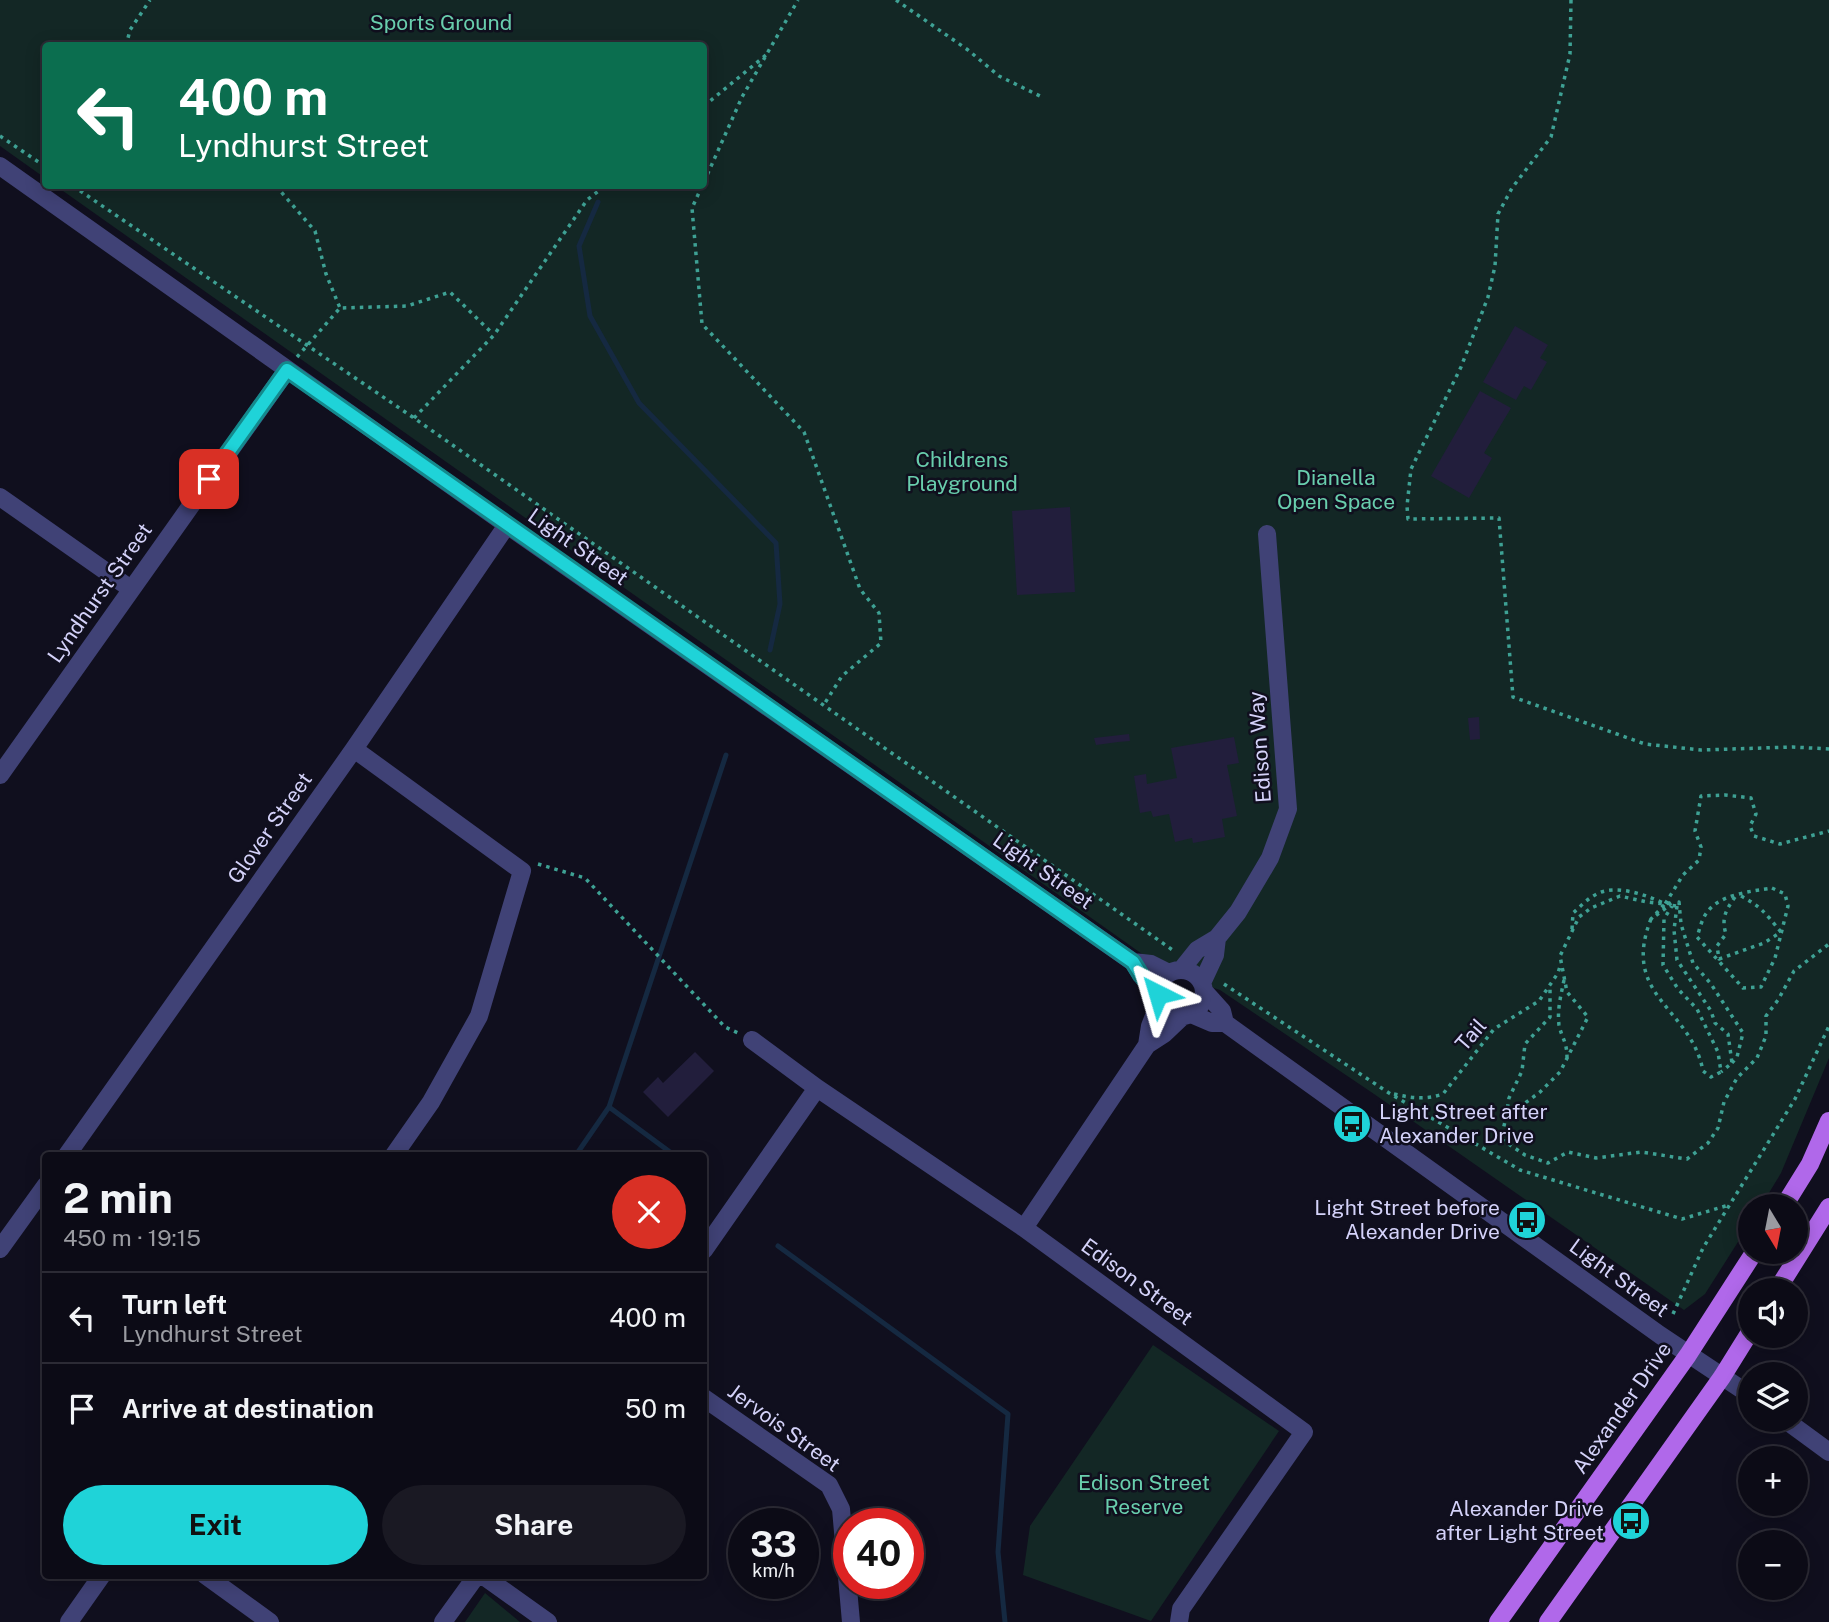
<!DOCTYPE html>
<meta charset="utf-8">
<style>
body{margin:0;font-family:"Public Sans",sans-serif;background:#1a1923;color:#f1f3f6;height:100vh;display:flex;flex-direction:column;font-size:26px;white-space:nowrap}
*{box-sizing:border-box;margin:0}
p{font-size:23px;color:#9a9ba1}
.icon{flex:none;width:38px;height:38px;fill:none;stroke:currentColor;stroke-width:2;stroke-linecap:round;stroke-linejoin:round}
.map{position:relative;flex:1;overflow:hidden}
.side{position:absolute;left:42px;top:1152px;width:665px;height:427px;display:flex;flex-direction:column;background:#0c0b16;border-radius:7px;box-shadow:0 4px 18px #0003,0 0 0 2px #2c2b35}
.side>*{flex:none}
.banner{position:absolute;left:42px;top:42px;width:665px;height:147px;border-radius:7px;box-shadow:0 4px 18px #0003,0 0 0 2px #2c2b35;background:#0b6e4f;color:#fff;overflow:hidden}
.needle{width:46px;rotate:170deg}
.controls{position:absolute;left:1738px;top:1194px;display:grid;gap:14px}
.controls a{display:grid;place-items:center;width:70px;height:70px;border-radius:50%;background:#0c0b16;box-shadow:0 4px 18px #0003,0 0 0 2px #2c2b35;font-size:35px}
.speed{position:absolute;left:728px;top:1508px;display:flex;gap:14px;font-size:35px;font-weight:700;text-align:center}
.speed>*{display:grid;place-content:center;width:91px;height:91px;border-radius:50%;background:#0c0b16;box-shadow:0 4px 18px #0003,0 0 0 2px #2c2b35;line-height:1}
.speed small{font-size:18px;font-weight:400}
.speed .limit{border:10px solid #d22;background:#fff;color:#111}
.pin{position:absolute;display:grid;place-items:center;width:60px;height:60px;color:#fff;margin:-30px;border-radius:14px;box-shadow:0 4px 10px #0006}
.me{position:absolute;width:77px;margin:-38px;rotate:320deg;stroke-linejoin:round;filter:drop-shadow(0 0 5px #0008)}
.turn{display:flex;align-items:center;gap:24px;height:147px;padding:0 21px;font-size:32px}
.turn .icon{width:91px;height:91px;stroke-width:2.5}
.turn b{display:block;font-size:49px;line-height:60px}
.round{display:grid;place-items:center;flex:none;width:74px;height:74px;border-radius:37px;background:#1a1923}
.overview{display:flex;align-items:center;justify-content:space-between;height:119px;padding:0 21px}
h1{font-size:42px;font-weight:700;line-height:52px}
.action{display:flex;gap:14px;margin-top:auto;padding:14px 21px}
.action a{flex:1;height:80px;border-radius:42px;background:#1fd3d8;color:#111;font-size:28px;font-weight:700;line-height:80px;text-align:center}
.action a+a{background:#1a1923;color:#f1f3f6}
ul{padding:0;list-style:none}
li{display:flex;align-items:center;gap:21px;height:91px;padding:0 21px;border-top:2px solid #2c2b35}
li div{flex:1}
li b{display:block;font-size:26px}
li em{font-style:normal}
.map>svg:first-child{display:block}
.green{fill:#132725}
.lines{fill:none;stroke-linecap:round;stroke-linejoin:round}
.stream{stroke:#152941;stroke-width:5}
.building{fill:#221e3c}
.path{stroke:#3ea194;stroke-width:3.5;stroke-dasharray:3.5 5;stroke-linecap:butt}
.minor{stroke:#404276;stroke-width:18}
.major{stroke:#b068ea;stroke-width:18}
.route-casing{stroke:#14898c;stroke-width:18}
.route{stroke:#1fd3d8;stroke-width:12}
.labels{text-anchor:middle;stroke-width:5;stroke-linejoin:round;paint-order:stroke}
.park-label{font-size:21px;fill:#69cead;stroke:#100f1e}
.street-label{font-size:21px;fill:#d4d2f9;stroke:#100f1e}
.poi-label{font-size:21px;fill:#d4d2f9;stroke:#100f1e;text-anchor:end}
</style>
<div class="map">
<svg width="1829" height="1622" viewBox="0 0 1829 1622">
<rect width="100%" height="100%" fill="#100f1e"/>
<path class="green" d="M0 0H1829V1058L1781 1173 1761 1206H1750V1223L1705 1294 1684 1310 1374 1094 1220 990 1169 973 56 186H704V46H46L45 178 0 146Z
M1153 1345 1279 1431 1151 1621 1023 1575 1030 1526Z
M485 1593 520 1622H465Z"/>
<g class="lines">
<path class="stream" d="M598 202 579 246 590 316 639 403 776 543 780 604 770 650
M609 1107 674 1155
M576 1155 609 1107 726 755
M778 1246 1008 1414 998 1552 1005 1622"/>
</g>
<path class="building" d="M1515 326 1548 345 1540 358 1547 362 1531 390 1524 386 1516 400 1483 382Z
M1480 391 1511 408 1484 453 1492 458 1469 498 1431 476Z
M1070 507 1075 592 1017 595 1012 511Z
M1479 717 1480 739 1470 740 1468 718Z
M1129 734 1130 741 1118 742 1096 745 1094 738Z
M1234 737 1239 763 1227 765 1237 816 1222 819 1225 837 1193 843 1192 838 1175 842 1169 814 1153 817 1151 811 1140 813 1134 776 1146 774 1147 784 1177 778 1171 748Z
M695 1052 714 1071 668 1117 643 1092 658 1077 663 1083Z"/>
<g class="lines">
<path class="path" d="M896 0 968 50 999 76 1044 98
M1571 0 1570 54 1551 137 1512 188 1498 214 1495 266 1488 297 1461 367 1411 469 1407 506 1408 519 1499 518 1513 697 1645 744 1701 750 1793 747 1829 749
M126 46 130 30 150 0
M704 106 766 55
M0 136 46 167
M704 182 742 97 798 0
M73 186 414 418 1174 951
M276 186 315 231 326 274 340 308
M702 186 692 208 702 324 804 432 860 589 879 613 881 643 842 676 823 706
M297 357 340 308 407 306 450 292 493 334
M414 418 494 335 587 200 605 186
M538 864 585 878 725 1027 738 1033
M1772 888 1785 894 1788 906 1775 958 1761 987 1743 988 1697 937C1700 928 1702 918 1708 911 1721 894 1753 891 1772 888Z
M1735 897C1726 910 1721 918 1726 934L1717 946 1719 959 1764 943 1781 932C1764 912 1762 907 1739 895
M1677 906 1674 930 1677 960 1711 1011 1715 1023 1728 1034 1732 1063 1721 1072
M1651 919C1620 997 1691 1007 1703 1071L1711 1077 1721 1072 1718 1052 1697 1009 1678 989 1663 965 1664 919 1672 906
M1572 929 1573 913C1580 907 1587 899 1595 895 1614 883 1647 895 1665 904L1651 919 1666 908 1665 904 1683 875 1699 860 1701 847 1695 831 1701 796 1725 795 1751 798 1756 814 1750 826 1754 836 1780 844 1829 831
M1564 980C1561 995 1557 1010 1559 1025 1562 1039 1567 1041 1567 1058
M1224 984 1389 1093 1520 1170 1682 1219 1729 1205
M1732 1063 1737 1057 1743 1033 1711 984 1693 963 1681 924 1679 902 1677 906 1668 905 1673 902 1665 904 1647 902 1620 896 1591 908 1579 917 1560 956 1567 992 1588 1017 1560 1072 1540 1092 1506 1117 1501 1139 1525 1155 1548 1163 1568 1152 1596 1158 1641 1152 1687 1159 1708 1143 1718 1128 1724 1102 1737 1078 1757 1058 1766 1036V1016L1778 1000 1794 971 1829 944
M1394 1094C1411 1098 1426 1100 1443 1094L1494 1029 1539 1001 1558 973 1561 963
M1506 1116 1509 1098 1522 1071 1525 1044 1550 1017V986
M1673 1314 1703 1248 1795 1099 1829 1026"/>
<path class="minor" d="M0 166 507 525 1133 962 1141 975 1158 994
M0 497 131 589
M354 749 522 871 479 1016 431 1102 394 1155
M0 775 287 370
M1133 962 1151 964 1169 973
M1181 970 1197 950 1217 938 1238 912 1270 858 1288 809 1267 534
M1158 993a23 23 0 1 1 46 0a23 23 0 1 1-46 0Z
M1202 983 1215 955 1217 938
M1204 991 1222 1011 1225 1023
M1191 1014 1212 1023H1225L1660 1335 1750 1395
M752 1040 817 1088 1024 1228 1304 1432 1181 1609 1179 1622
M1147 1045 1164 1034 1183 1016
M67 1155 354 749 507 525
M1024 1228 1147 1045 1150 1026 1160 1001
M0 1249 46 1185
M704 1250 817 1088
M704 1398 829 1485 841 1509 851 1622
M1784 1419 1829 1452
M205 1575 270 1622
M482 1575 548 1622
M69 1622 102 1575
M443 1622 477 1575"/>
<path class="major" d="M1784 1206 1810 1164 1829 1121
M1777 1290 1829 1207
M1498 1622 1688 1355 1755 1251
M1548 1622 1722 1377 1750 1332"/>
</g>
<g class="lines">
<defs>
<path id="route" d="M209 479 287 370 1133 962 1141 975 1158 994"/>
</defs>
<use href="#route" class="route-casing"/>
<use href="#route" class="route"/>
</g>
<defs>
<symbol id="bus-disc" viewBox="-11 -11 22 22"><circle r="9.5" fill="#1fd3d8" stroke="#100f1e"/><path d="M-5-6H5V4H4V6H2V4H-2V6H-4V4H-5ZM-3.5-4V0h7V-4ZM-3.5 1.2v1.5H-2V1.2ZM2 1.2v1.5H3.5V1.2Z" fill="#111"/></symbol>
</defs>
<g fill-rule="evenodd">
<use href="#bus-disc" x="1330" y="1102" width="44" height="44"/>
<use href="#bus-disc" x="1505" y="1198" width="44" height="44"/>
<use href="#bus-disc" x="1609" y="1499" width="44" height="44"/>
</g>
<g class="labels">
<g class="park-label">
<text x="441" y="30">Sports Ground</text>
<text x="962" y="467">Childrens<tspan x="962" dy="24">Playground</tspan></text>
<text x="1336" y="485">Dianella<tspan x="1336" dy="24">Open Space</tspan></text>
<text x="1144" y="1490">Edison Street<tspan x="1144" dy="24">Reserve</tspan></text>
</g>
<g class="street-label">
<text transform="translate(578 547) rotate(35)" y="7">Light Street</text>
<text transform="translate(100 593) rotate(-55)" y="7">Lyndhurst Street</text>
<text transform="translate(1260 747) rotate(-94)" y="7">Edison Way</text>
<text transform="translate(270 828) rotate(-55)" y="7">Glover Street</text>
<text transform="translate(1043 871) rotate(35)" y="7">Light Street</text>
<text transform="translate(1471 1035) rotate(-49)" y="7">Tail</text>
<text transform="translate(1619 1278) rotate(36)" y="7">Light Street</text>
<text transform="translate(1137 1282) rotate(36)" y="7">Edison Street</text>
<text transform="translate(1622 1408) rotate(-55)" y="7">Alexander Drive</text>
<text transform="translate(784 1428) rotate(36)" y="7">Jervois Street</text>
</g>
<g class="poi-label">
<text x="1379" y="1119" text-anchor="start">Light Street after<tspan x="1379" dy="24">Alexander Drive</tspan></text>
<text x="1500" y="1215">Light Street before<tspan x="1500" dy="24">Alexander Drive</tspan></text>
<text x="1604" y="1516">Alexander Drive<tspan x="1604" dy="24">after Light Street</tspan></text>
</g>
</g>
</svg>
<div class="controls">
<a><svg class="needle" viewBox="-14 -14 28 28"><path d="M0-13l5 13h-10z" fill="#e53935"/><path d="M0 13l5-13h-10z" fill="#9a9ba1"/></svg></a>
<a><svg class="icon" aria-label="sound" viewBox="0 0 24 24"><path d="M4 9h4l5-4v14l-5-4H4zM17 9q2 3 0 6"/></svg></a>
<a><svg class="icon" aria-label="layers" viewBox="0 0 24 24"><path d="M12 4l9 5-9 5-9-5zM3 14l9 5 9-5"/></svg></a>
<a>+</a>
<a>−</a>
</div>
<div class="speed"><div>33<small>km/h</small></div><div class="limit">40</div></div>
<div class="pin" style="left:209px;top:479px;background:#d93025"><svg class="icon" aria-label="arrive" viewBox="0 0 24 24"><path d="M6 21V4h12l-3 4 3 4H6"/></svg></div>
<svg class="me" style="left:1158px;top:994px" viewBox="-20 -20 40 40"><path d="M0-17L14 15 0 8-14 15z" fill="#1fd3d8" stroke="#fff" stroke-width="4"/></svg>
<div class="banner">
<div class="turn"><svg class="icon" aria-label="left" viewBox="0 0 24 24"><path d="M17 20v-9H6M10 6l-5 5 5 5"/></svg><div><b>400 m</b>Lyndhurst Street</div></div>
</div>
<section class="side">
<div class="overview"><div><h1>2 min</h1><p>450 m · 19:15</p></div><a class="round" style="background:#d93025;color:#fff"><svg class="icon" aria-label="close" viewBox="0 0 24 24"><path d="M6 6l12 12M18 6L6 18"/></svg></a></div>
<ul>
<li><svg class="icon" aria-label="left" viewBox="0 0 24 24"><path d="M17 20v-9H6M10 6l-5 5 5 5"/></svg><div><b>Turn left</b><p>Lyndhurst Street</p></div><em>400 m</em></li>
<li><svg class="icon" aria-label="arrive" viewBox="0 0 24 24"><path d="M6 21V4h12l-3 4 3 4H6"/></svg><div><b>Arrive at destination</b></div><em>50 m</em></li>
</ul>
<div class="action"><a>Exit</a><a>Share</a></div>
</section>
</div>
